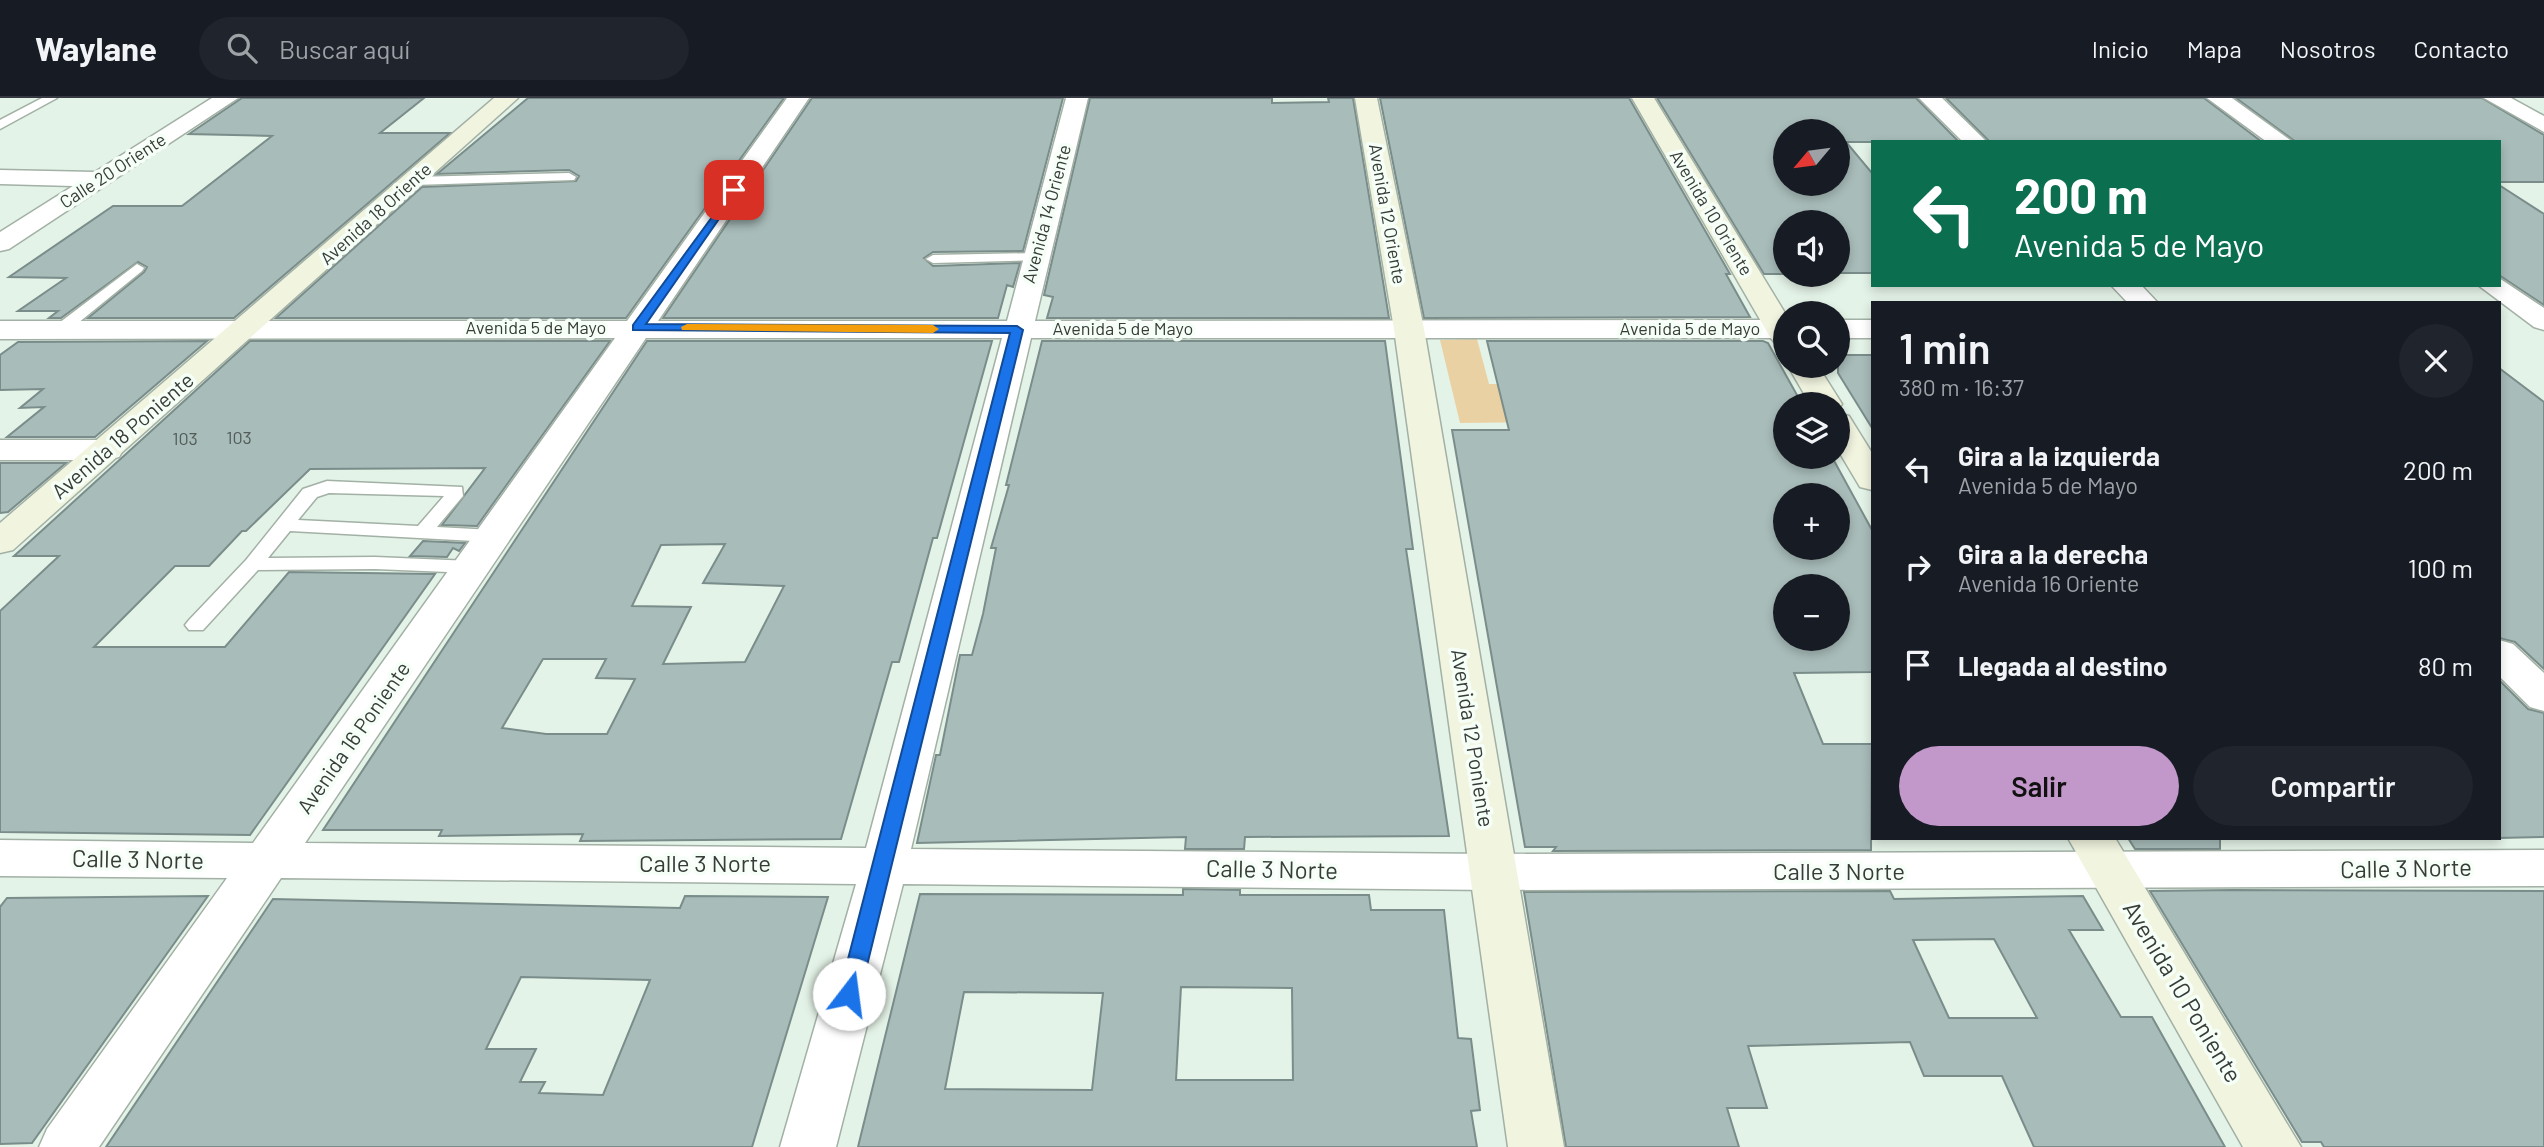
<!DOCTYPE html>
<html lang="es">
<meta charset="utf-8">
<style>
body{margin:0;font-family:Barlow,sans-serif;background:#20242c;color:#f1f3f6;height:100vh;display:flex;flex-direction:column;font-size:26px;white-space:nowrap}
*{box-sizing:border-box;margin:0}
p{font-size:23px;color:#9ea1a6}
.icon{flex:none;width:38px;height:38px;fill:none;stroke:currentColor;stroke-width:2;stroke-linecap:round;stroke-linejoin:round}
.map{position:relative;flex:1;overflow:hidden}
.drawer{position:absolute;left:1871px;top:203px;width:630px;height:539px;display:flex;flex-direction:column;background:#171b24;border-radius:0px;box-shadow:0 4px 10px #0003}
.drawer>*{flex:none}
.banner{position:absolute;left:1871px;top:42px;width:630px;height:147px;border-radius:0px;box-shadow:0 4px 10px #0003;background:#0b6e4f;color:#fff;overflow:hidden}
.needle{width:46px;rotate:241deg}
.buttons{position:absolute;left:1773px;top:21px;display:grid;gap:14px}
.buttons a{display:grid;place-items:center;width:77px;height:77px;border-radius:50%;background:#171b24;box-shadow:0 4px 10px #0003;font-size:35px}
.pin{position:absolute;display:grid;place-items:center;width:60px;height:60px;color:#fff;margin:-30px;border-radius:14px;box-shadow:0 4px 10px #0006}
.me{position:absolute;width:77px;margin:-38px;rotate:15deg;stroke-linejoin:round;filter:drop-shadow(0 0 5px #0008)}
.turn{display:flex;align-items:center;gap:24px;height:147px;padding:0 28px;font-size:32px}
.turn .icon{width:91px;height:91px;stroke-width:2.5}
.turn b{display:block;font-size:49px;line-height:60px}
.round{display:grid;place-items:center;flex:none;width:74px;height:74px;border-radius:37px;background:#20242c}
.summary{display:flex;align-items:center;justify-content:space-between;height:119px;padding:0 28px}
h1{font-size:42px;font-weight:600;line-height:52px}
.primary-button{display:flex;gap:14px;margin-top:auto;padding:14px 28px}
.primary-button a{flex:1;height:80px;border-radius:42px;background:#c298ca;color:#111;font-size:28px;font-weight:600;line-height:80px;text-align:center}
.primary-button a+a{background:#20242c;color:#f1f3f6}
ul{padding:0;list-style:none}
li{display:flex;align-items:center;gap:21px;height:98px;padding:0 28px}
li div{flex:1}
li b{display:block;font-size:26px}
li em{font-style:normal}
header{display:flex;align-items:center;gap:42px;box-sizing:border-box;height:98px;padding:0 35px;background:#171b24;border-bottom:2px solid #363941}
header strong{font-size:33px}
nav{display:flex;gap:38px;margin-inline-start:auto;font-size:24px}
.search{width:490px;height:63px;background:#20242c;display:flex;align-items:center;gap:18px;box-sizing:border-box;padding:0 24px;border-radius:38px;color:#9ea1a6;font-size:26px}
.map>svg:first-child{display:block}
.green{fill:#ead1a3}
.building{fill:#a8bcb9;stroke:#7a8d8a;stroke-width:2;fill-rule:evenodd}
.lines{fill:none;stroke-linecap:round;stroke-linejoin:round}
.lane-casing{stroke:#a2b0a5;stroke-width:3}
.street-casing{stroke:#a2b0a5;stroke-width:3}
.secondary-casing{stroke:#a2b0a5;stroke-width:3}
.lane{fill:#fff;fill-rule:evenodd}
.street{fill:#fff;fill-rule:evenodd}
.secondary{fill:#f1f4df;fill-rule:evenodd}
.route{fill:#1a73e8;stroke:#114b97;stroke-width:2}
.slow{fill:#f59e0b}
.labels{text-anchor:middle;stroke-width:7;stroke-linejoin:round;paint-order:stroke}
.far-street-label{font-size:18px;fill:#373c38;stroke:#f6fff7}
.number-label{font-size:18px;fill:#535c58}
.street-label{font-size:21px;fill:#373c38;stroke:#f6fff7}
.near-street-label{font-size:24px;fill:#373c38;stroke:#f6fff7}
</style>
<header>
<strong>Waylane</strong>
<div class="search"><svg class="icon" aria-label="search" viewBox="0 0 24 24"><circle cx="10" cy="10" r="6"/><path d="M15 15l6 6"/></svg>Buscar aquí</div>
<nav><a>Inicio</a><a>Mapa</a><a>Nosotros</a><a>Contacto</a></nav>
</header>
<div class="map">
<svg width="2544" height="1049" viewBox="0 0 2544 1049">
<rect width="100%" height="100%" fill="#e4f3e7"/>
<path class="green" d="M1477 241 1489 286H1538L1551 324 1460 325 1440 242Z"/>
<path class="building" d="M242 0H424L380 35H450L234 220H88L144 174 147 169 138 164 61 220H49L58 213H18L66 180 9 179 113 108H182L272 38 189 36Z
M528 0H784L626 220H276L422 89 576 83 579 78 569 72 437 76Z
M812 0H1063L1023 153 933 154 924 160 933 168 1020 165 1013 189 1007 187 998 220H663Z
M1090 0H1272V5L1329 4 1328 0H1353L1389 220H1047L1053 199 1044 197Z
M1380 0H1629L1730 176H1726L1750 219 1424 220Z
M1657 0H1916L1959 44H1846L1872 75V175H1838V124H1785V176H1764ZM1785 33H1838V86H1785Z
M1946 0H2204L2262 44H1990Z
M2236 0H2482L2544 37V84H2499V44H2296Z
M2499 87 2544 116V207L2499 177Z
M207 243 95 339H7L44 309 20 310 43 291 0 292V257L18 244Z
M250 243H610L477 428 442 427 485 370 310 371 246 433H242L209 468H175L94 549H225L289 474 435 476 250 737 0 734V513L59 458H14Z
M647 243H992L937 440H933L899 564H892L841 741 580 743 583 736 439 738 442 732H323ZM725 446 703 485 784 488 745 564 663 566 691 509 632 508 661 447ZM543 561H606L596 580 635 581 607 636H546L502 630Z
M1042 243H1385L1413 451H1406L1449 738 1245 739 1244 751H1185L1186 739 917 745 936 657H940L960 557H972L983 516 996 450H991L1009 387H1006Z
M1487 243H1763L1768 245 1802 306H1785V359H1832L1872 432V574L1794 575 1823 646H1872L1871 752 1553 753 1556 749H1525L1452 332H1509ZM1785 397H1838V450H1785ZM1785 488H1838V541H1785Z
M1838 257H1872V330L1838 275Z
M2499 270 2544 304V571L2515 544 2499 540Z
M0 365H66L8 414 0 415Z
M423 443 465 445 459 453 453 450 447 459 410 458Z
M2499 582 2528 611 2544 615V739L2499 740Z
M2128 740H2220V751H2135Z
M1183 791 1240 792V797H1369L1371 812H1444L1458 940 1471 941 1480 1012 1471 1013 1477 1049H858L920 796 1183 797ZM1181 889 1292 890 1293 982H1176ZM964 894 1103 895 1092 992 945 991Z
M2232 792 2544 793V1049H2324L2321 1044H2302L2150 793Z
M1890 793 1894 801 2083 798 2103 832H2069L2121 919H2152L2225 1049H2034L2002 978H1924L1910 944 1748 948 1767 1010H1727L1739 1049H1566L1524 794ZM1994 841 2037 920H1949L1913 842Z
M208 798 32 1045 0 1046V809L7 800Z
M685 798 828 799 752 1049H106L273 801 680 810ZM521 879 650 882 603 997 539 995 545 984H520L536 951H486Z"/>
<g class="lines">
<defs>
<path id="lane" d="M42 0H57L0 31V22Z
M569 75 576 79 574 82 414 87 407 83 414 79Z
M1036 155 1041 156V162L933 165 926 161 933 157Z
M137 166 144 170 142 173 67 234H55V228Z
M327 383 462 389 463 398 437 429 493 432 503 438 493 444 290 433 268 460 375 459 472 463 482 469 472 475 375 471 258 472 203 532H189L185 527 189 522 246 462 303 391ZM329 395 444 398 418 428 298 422 317 399Z"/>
<path id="street" d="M212 0H238L9 151 0 153V134L73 88 0 86V72L95 74Z
M787 0H809L658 223H1007L1066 0H1088L1035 223 1785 222V240H1031L911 751 1492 756 2544 752V788L1492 792 903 786 836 1049H780L856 786 281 780 99 1049H39L47 1031 227 780 0 778V742L253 745 615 240 0 241V223H627ZM646 240H1002L866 750 305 745Z
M1919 0H1942L1987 44H1963Z
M2207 0H2232L2293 44H2267Z
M2484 0H2511L2544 18V34Z
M2499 180 2544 210V232L2534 229 2478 187H2499Z
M2111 187H2141L2158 205H2128Z
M1838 222H1872V240H1838Z
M0 342H107L119 345 123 352 119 359 107 362H0Z
M2499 542 2513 546 2544 575V613L2530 609 2499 578Z"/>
<path id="secondary" d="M494 0H518L13 452 0 455V425Z
M1355 0H1377L1424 231 1564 1049H1508L1394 231Z
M1632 0H1654L1785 215V248L1775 245 1770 239Z
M1788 268H1818L1842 306 1838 312V306H1810Z
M1838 315 1849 318 1872 355V392L1860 389 1838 352Z
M2068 740H2115L2301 1049H2243Z"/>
</defs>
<use href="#lane" class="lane-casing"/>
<use href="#street" class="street-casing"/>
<use href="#secondary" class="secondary-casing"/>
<use href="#lane" class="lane"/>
<use href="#street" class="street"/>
<use href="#secondary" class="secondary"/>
</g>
<path class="route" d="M734 89 739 92 646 226 1017 228 1023 232 860 896 857 902 849 904 842 902 839 896 1010 235 633 232V227Z"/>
<path class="slow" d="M687 226 933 227 939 231 933 235 682 232 681 229Z"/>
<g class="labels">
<g class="far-street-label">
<text transform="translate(113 73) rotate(-33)" y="6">Calle 20 Oriente</text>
<text transform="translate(1711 115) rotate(59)" y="6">Avenida 10 Oriente</text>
<text transform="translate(376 116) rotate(-42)" y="6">Avenida 18 Oriente</text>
<text transform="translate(1047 116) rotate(-75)" y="6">Avenida 14 Oriente</text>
<text transform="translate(1387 116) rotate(80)" y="6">Avenida 12 Oriente</text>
<text x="536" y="236">Avenida 5 de Mayo</text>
<text x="1123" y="237">Avenida 5 de Mayo</text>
<text x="1690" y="237">Avenida 5 de Mayo</text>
</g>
<g class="number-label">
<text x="239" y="346">103</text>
<text x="185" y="347">103</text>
</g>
<g class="street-label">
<text transform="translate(123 338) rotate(-41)" y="7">Avenida 18 Poniente</text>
<text transform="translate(354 640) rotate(-55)" y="7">Avenida 16 Poniente</text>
<text transform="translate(1472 640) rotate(81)" y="7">Avenida 12 Poniente</text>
</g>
<g class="near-street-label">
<text transform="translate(138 762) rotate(1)" y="8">Calle 3 Norte</text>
<text x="705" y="774">Calle 3 Norte</text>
<text transform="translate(2406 771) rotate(-1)" y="8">Calle 3 Norte</text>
<text transform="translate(1272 772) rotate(1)" y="8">Calle 3 Norte</text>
<text x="1839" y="782">Calle 3 Norte</text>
<text transform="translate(2182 894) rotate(59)" y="8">Avenida 10 Poniente</text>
</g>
</g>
</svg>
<div class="buttons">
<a><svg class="needle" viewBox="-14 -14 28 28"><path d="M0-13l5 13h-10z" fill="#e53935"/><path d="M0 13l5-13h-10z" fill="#9ea1a6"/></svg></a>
<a><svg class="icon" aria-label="sound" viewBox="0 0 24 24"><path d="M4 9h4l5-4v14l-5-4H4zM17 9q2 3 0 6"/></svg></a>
<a><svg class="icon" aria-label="search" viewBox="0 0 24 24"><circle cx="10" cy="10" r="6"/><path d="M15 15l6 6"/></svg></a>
<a><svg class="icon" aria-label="layers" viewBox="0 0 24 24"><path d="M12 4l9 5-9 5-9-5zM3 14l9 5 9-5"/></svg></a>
<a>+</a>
<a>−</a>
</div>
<div class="pin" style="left:734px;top:92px;background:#d93025"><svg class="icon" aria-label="arrive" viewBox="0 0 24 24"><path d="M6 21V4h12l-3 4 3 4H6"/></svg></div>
<svg class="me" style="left:849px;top:896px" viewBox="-20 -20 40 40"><circle r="19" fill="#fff"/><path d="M0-13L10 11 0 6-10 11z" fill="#1a73e8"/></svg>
<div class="banner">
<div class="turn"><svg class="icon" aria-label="left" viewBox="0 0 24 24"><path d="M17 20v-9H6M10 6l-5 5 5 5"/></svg><div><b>200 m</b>Avenida 5 de Mayo</div></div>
</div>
<section class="drawer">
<div class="summary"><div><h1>1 min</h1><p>380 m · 16:37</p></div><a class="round"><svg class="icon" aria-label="close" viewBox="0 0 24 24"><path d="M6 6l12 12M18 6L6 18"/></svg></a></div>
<ul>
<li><svg class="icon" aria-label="left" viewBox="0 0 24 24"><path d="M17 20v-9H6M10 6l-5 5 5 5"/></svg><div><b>Gira a la izquierda</b><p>Avenida 5 de Mayo</p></div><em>200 m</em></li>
<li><svg class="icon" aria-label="right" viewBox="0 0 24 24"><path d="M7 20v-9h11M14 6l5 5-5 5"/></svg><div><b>Gira a la derecha</b><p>Avenida 16 Oriente</p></div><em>100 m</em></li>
<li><svg class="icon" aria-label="arrive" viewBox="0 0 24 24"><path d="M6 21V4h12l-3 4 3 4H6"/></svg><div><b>Llegada al destino</b></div><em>80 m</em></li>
</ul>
<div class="primary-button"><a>Salir</a><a>Compartir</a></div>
</section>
</div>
